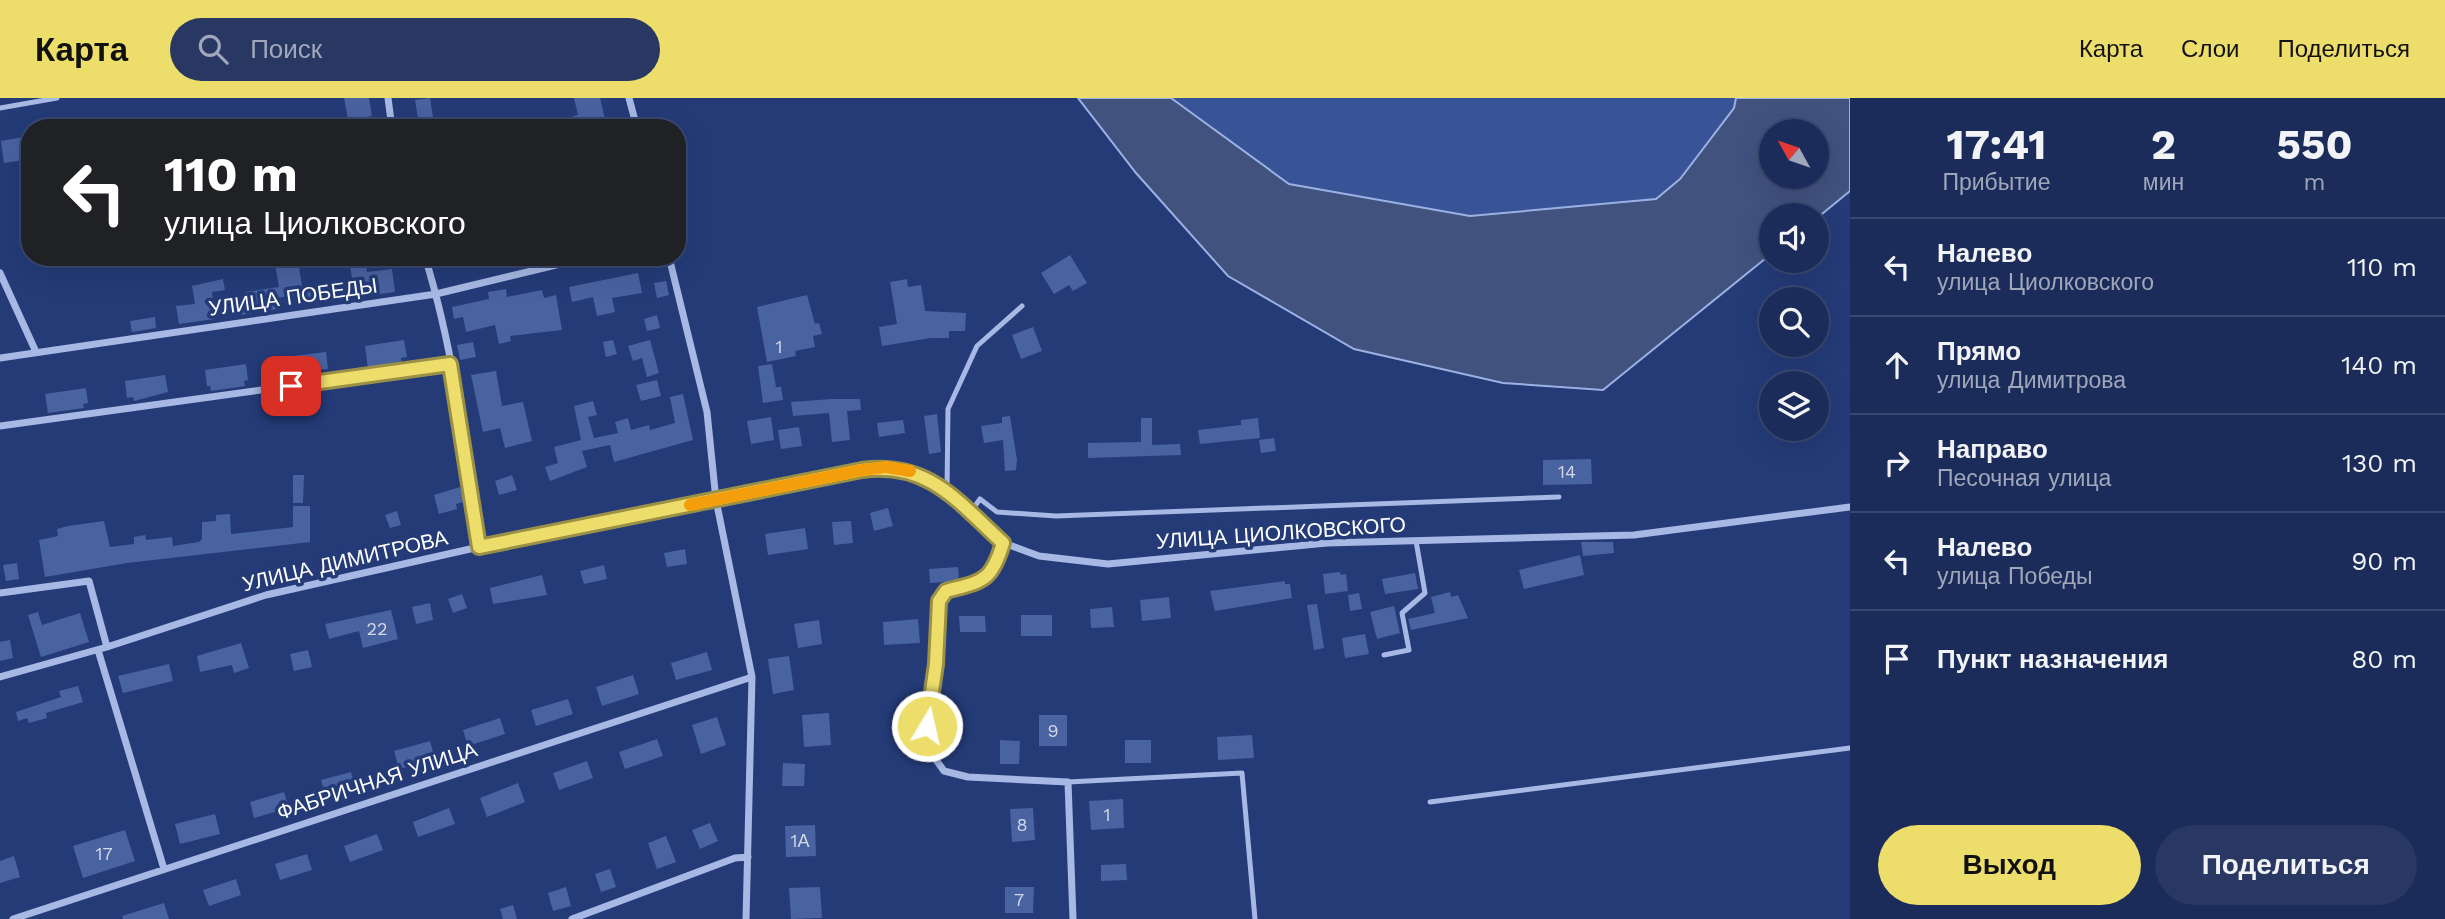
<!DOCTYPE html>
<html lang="ru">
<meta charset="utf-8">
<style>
body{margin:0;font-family:"Work Sans",sans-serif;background:#283863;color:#f1f3f6;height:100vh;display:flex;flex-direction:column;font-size:26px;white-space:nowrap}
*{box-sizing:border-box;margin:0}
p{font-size:23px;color:#a0a7bb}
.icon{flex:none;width:38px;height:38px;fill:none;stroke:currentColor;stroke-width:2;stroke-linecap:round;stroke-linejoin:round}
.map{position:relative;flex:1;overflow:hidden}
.details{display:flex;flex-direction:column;background:#1b2c5a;width:595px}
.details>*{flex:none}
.guide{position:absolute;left:21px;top:21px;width:665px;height:147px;border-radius:28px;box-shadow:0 7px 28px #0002,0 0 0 2px #394870;background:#202124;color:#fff;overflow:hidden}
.needle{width:46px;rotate:310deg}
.buttons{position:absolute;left:1759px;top:21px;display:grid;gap:14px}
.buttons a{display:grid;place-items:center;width:70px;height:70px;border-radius:50%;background:#1b2c5a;box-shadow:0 7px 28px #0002,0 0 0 2px #394870;font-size:35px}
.pin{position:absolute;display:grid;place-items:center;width:60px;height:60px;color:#fff;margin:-30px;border-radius:14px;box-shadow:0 4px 10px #0006}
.me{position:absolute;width:77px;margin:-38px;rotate:9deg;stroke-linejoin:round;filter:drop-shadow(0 0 5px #0008)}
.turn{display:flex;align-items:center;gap:24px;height:147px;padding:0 28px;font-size:32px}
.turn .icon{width:91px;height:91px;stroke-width:2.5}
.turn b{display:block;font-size:49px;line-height:60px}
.eta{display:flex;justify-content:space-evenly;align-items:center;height:119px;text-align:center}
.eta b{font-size:42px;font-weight:700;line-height:49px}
.button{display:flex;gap:14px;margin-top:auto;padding:14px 28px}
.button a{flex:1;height:80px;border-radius:42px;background:#eddd6b;color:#111;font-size:28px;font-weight:700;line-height:80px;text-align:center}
.button a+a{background:#283863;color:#f1f3f6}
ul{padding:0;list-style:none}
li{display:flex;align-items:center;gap:21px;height:98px;padding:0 28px;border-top:2px solid #394870}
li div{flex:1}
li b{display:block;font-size:26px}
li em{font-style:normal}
header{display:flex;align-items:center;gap:42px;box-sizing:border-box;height:98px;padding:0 35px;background:#eddd6b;color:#111}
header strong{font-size:33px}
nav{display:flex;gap:38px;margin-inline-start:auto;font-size:24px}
.search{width:490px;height:63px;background:#283863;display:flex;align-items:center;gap:18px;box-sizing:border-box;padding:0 24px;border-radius:38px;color:#a0a7bb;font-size:26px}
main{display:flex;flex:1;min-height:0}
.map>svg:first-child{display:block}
.green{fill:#385396}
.water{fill:#41527f;stroke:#9bb1e4;stroke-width:2;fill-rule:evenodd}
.building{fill:#4962a0}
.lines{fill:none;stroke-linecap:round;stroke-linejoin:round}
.lane{stroke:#a6b8e3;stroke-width:5}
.street{stroke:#a6b8e3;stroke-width:7}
.route-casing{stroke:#9a9046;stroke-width:18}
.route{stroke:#eddd6b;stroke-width:12}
.slow{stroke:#f59e0b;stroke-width:12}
.labels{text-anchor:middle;stroke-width:7;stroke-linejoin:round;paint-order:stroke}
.number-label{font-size:18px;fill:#d2d8e7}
.street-label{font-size:21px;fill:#fff;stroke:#243b78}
</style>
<header>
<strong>Карта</strong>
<div class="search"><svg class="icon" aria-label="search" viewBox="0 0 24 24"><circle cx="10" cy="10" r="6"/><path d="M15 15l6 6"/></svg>Поиск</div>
<nav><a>Карта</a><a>Слои</a><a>Поделиться</a></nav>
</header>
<main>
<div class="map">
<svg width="1850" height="821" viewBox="0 0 1850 821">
<rect width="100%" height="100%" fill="#243b78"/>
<path class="green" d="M1171 0H1736L1735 10 1680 81 1656 101 1470 118 1289 86Z"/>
<path class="water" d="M1078 0H1171L1289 86 1470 118 1656 101 1680 81 1734 10 1736 0H1850V93L1817 120 1816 117H1771V156L1603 292 1503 285 1354 251 1228 178 1136 75ZM1771 33H1816V79H1771Z"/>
<path class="building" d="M344 0H369L372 18 348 22Z
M430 0 433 19 418 21 415 2Z
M574 0H600L607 30H573L571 19 578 17Z
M30 38V61L4 65 1 43Z
M1070 157 1087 185 1073 193 1069 187 1054 196 1041 175Z
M349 159H365L367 174 392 171 395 194 300 207 299 197 276 200 277 211 241 217 239 199 246 198 245 194 279 189 275 166 298 162 302 189 352 181Z
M638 175 642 195 612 200 615 214 597 218 593 199 572 204 569 189Z
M223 181 225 192 212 194 215 221 179 226 176 208 195 206 192 188Z
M907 181 908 189 921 187 925 213 966 215 965 233H949V240H931L882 248 879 229 897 226 890 184Z
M666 183 669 197 657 200 654 185Z
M506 191 507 199 542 192 544 200 556 197 562 232 510 238 511 243 499 246 495 227 466 234 463 219 454 221 452 209 489 201 488 194Z
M807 197 815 226 819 225 822 236 813 238 815 249 795 253 796 258 767 264 757 209Z
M657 217 660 230 647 233 644 221Z
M155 219 156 230 132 234 130 223Z
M1033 229 1042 253 1021 261 1012 237Z
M404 242 407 259 401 260 402 266 368 271 365 248Z
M613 242 617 256 606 259 603 244Z
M650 242 659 275 647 279 642 260 633 263 628 248Z
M473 244 476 259 460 262 457 247Z
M326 254 328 271 318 272V278L295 281 294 276 287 277 285 259Z
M246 266 248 282 244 283 245 288 211 293 210 288H207L205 272Z
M772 266 776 289H781L783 302 763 305 758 268Z
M496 273 502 308 523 304 532 343 505 350 500 330 483 334 471 277Z
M165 277 168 294 134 303 133 299 127 300 125 283Z
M657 282 661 298 641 303 636 287Z
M86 290 88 305 83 306 84 310 48 315 45 296Z
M683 296 693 342 614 364 610 347 582 353 587 369 550 383 545 369 558 365 554 349 581 342 574 308 593 303 597 317 588 319 594 340 618 335 615 324 628 320 631 332 649 327 650 332 675 325 670 299Z
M832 301H860L861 312 847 313 850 342 832 344 829 315 793 318 791 304Z
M937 316 941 354 929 356 924 318Z
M1010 318 1017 362 1016 372 1005 373 1003 342 984 345 981 328 1002 325V319Z
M771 319 774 342 751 346 747 323Z
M1141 320H1152V347L1180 346 1181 357 1088 360V345L1141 344Z
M1258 320 1260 340 1200 346 1198 332 1241 327V322Z
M903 322 905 335 879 339 877 325Z
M799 329 802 348 781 351 778 332Z
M1274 340 1276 353 1261 355 1259 342Z
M1591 361 1592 386 1543 387V362Z
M293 377H304L303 405H293Z
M512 377 517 392 499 397 495 383Z
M460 389 464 404 456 406 457 411 439 416 434 397Z
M293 408H310V444L127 465 45 479 39 442 58 438 57 431 68 428 104 423 110 449 134 446V439L145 437 146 442 172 439 173 448 199 444 202 441V424L216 423V417L230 416 231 436 293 429Z
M888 410 893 428 874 433 870 415Z
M397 413 401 427 390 430 385 417Z
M851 423 853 445 834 447 832 424Z
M805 430 808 451 768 457 765 436Z
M1581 444H1613L1614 455 1583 458Z
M685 451 687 466 667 469 664 455Z
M1580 457 1584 477 1524 491 1519 472Z
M17 465 19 481 6 483 3 467Z
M604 467 607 481 584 486 580 473Z
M958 469 959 483 930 485 929 471Z
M1340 474 1341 477 1346 476 1348 493 1325 496 1323 476Z
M1415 475 1418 491 1385 496 1382 481Z
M542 477 547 497 493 506 490 490Z
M1285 483V486H1290L1292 500 1215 513 1210 493Z
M1450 494 1451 499 1458 497 1468 520 1411 532 1408 521 1435 515 1431 499Z
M1359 495 1362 511 1350 513 1348 497Z
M462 496 467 510 453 515 448 501Z
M1169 499 1171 520 1142 523 1140 502Z
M430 505 433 522 416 526 412 509Z
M1317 506 1324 550 1314 552 1307 507Z
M1394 508 1400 535 1377 541 1370 514Z
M1112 509 1114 529 1091 530 1090 511Z
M391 512 398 541 363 550 359 533 329 541 325 526Z
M38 514 42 527 80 515 89 544 41 559 28 517Z
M1021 517H1052V538H1021Z
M959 518H985L986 534H960Z
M918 521 920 545 884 547 883 524Z
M819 522 822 546 798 550 794 526Z
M1365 536 1369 556 1345 560 1342 540Z
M10 542 13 560 0 563V544Z
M241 545 249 570 234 575 232 567 200 574 197 558Z
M308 552 312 569 294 573 290 556Z
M707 554 712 572 676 582 671 565Z
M789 558 794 592 773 596 768 561Z
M169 566 173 583 123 595 118 578Z
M633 577 639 596 602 608 596 589Z
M78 588 83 604 46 615 47 620 29 625 27 620 18 623 16 614 61 599 59 593Z
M568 601 573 616 536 628 531 612Z
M829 615 831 647 804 649 802 617Z
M1039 617H1067V648H1039Z
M717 619 726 647 701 656 692 627Z
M500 620 505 636 468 648 463 632Z
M1252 637 1254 660 1218 662 1217 639Z
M657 641 663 658 625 671 619 654Z
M1000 642 1020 643 1019 666H1000Z
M1125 642H1151V665H1125Z
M430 643 435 661 399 671 394 653Z
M587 663 593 680 559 692 553 675Z
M783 665 805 666 804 688H782Z
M351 674 355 689 325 697 321 682Z
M518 685 525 704 487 719 480 700Z
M284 694 289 710 254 720 250 704Z
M1123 701 1124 730 1091 732 1089 703Z
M449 710 455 726 418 739 413 724Z
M1033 710 1035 742 1012 744 1010 711Z
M215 716 220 736 180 746 175 726Z
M710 725 718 743 700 751 692 732Z
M815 727 816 758 786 759 785 728Z
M125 732 135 763 83 780 73 748Z
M377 736 383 752 350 764 344 748Z
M666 738 676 764 657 771 648 745Z
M307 756 312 772 280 782 275 766Z
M14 758 20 779 0 785V763Z
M1126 766 1127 782 1101 783V767Z
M610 771 616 789 601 794 595 776Z
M236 781 241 797 209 808 203 792Z
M566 789 571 808 553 813 548 795Z
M820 789 822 820 791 821 789 790Z
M1005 789H1034L1033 815H1005Z
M164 805 169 821H123L122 818Z
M513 807 517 821H503L500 811Z"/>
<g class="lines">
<path class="lane" d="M0 10 57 0
M947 394 948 311 977 248 1022 208
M970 415 980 401 997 414 1056 418 1559 399
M1384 557 1409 552 1402 515 1425 495 1416 443
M1068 684 1242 675 1255 821
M1430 704 1850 650"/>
<path class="street" d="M388 0 392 30
M629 0 637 30
M425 159C454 252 466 353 479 449
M669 159 707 314 716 402 752 579 746 821
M0 175 36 254
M0 260 436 196 589 159
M0 328 450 266
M1004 445C991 485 982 483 946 493L939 503 935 566 927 628 934 659 944 673 968 679 1068 684 1073 821
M0 495 89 483 107 549
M98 552 164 771
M0 579 107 549 266 497 479 449 886 369 915 374 934 383 1004 445 1039 458 1108 466 1327 445 1634 437 1850 409
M13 821 752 579
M572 821 735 760 748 759"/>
</g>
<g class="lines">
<defs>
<path id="route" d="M291 288 450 266 479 449 862 372C929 363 958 404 1003 445 991 485 982 483 946 493L939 503 936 566 927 628"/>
</defs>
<use href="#route" class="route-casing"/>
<use href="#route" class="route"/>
<path class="slow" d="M690 407 862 372 886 369 910 373"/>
</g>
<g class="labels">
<g class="number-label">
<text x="779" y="255">1</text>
<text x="1567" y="380">14</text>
<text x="377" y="537">22</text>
<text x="1053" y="639">9</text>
<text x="1107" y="723">1</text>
<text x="1022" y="733">8</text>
<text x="800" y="749">1А</text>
<text x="104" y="762">17</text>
<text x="1019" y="808">7</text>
</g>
<g class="street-label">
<text transform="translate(293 199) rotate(-8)" y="7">УЛИЦА ПОБЕДЫ</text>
<text transform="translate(1281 435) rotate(-4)" y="7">УЛИЦА ЦИОЛКОВСКОГО</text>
<text transform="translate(345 463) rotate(-13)" y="7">УЛИЦА ДИМИТРОВА</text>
<text transform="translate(377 683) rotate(-18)" y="7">ФАБРИЧНАЯ УЛИЦА</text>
</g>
</g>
</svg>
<div class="buttons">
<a><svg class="needle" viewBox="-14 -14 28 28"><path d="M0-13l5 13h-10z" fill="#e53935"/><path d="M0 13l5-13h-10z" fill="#a0a7bb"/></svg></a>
<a><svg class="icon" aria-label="sound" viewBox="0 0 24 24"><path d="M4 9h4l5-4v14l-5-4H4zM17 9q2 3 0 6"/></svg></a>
<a><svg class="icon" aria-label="search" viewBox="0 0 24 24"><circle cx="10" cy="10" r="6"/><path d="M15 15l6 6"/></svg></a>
<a><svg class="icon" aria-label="layers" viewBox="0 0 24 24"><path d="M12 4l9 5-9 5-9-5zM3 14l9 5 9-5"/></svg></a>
</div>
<div class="pin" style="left:291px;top:288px;background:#d93025"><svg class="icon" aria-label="arrive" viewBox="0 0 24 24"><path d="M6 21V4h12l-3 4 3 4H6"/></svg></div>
<svg class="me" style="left:927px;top:628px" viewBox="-20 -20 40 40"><circle r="17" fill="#eddd6b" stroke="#fff" stroke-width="3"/><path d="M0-11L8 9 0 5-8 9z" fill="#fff"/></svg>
<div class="guide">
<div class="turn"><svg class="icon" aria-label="left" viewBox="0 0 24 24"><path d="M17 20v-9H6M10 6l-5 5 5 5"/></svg><div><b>110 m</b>улица Циолковского</div></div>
</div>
</div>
<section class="details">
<div class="eta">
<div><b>17:41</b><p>Прибытие</p></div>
<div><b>2</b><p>мин</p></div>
<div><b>550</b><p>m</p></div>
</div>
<ul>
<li><svg class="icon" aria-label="left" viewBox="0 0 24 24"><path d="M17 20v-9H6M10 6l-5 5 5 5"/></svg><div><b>Налево</b><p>улица Циолковского</p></div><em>110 m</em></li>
<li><svg class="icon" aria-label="ahead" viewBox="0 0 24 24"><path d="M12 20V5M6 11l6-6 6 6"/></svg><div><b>Прямо</b><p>улица Димитрова</p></div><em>140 m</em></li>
<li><svg class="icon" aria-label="right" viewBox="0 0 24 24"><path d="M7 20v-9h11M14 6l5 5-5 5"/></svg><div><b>Направо</b><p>Песочная улица</p></div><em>130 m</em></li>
<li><svg class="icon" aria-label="left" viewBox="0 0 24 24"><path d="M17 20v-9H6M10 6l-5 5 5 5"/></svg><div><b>Налево</b><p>улица Победы</p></div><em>90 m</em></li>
<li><svg class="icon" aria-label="arrive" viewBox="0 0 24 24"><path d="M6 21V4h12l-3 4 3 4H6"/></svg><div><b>Пункт назначения</b></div><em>80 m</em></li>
</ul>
<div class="button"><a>Выход</a><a>Поделиться</a></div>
</section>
</main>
